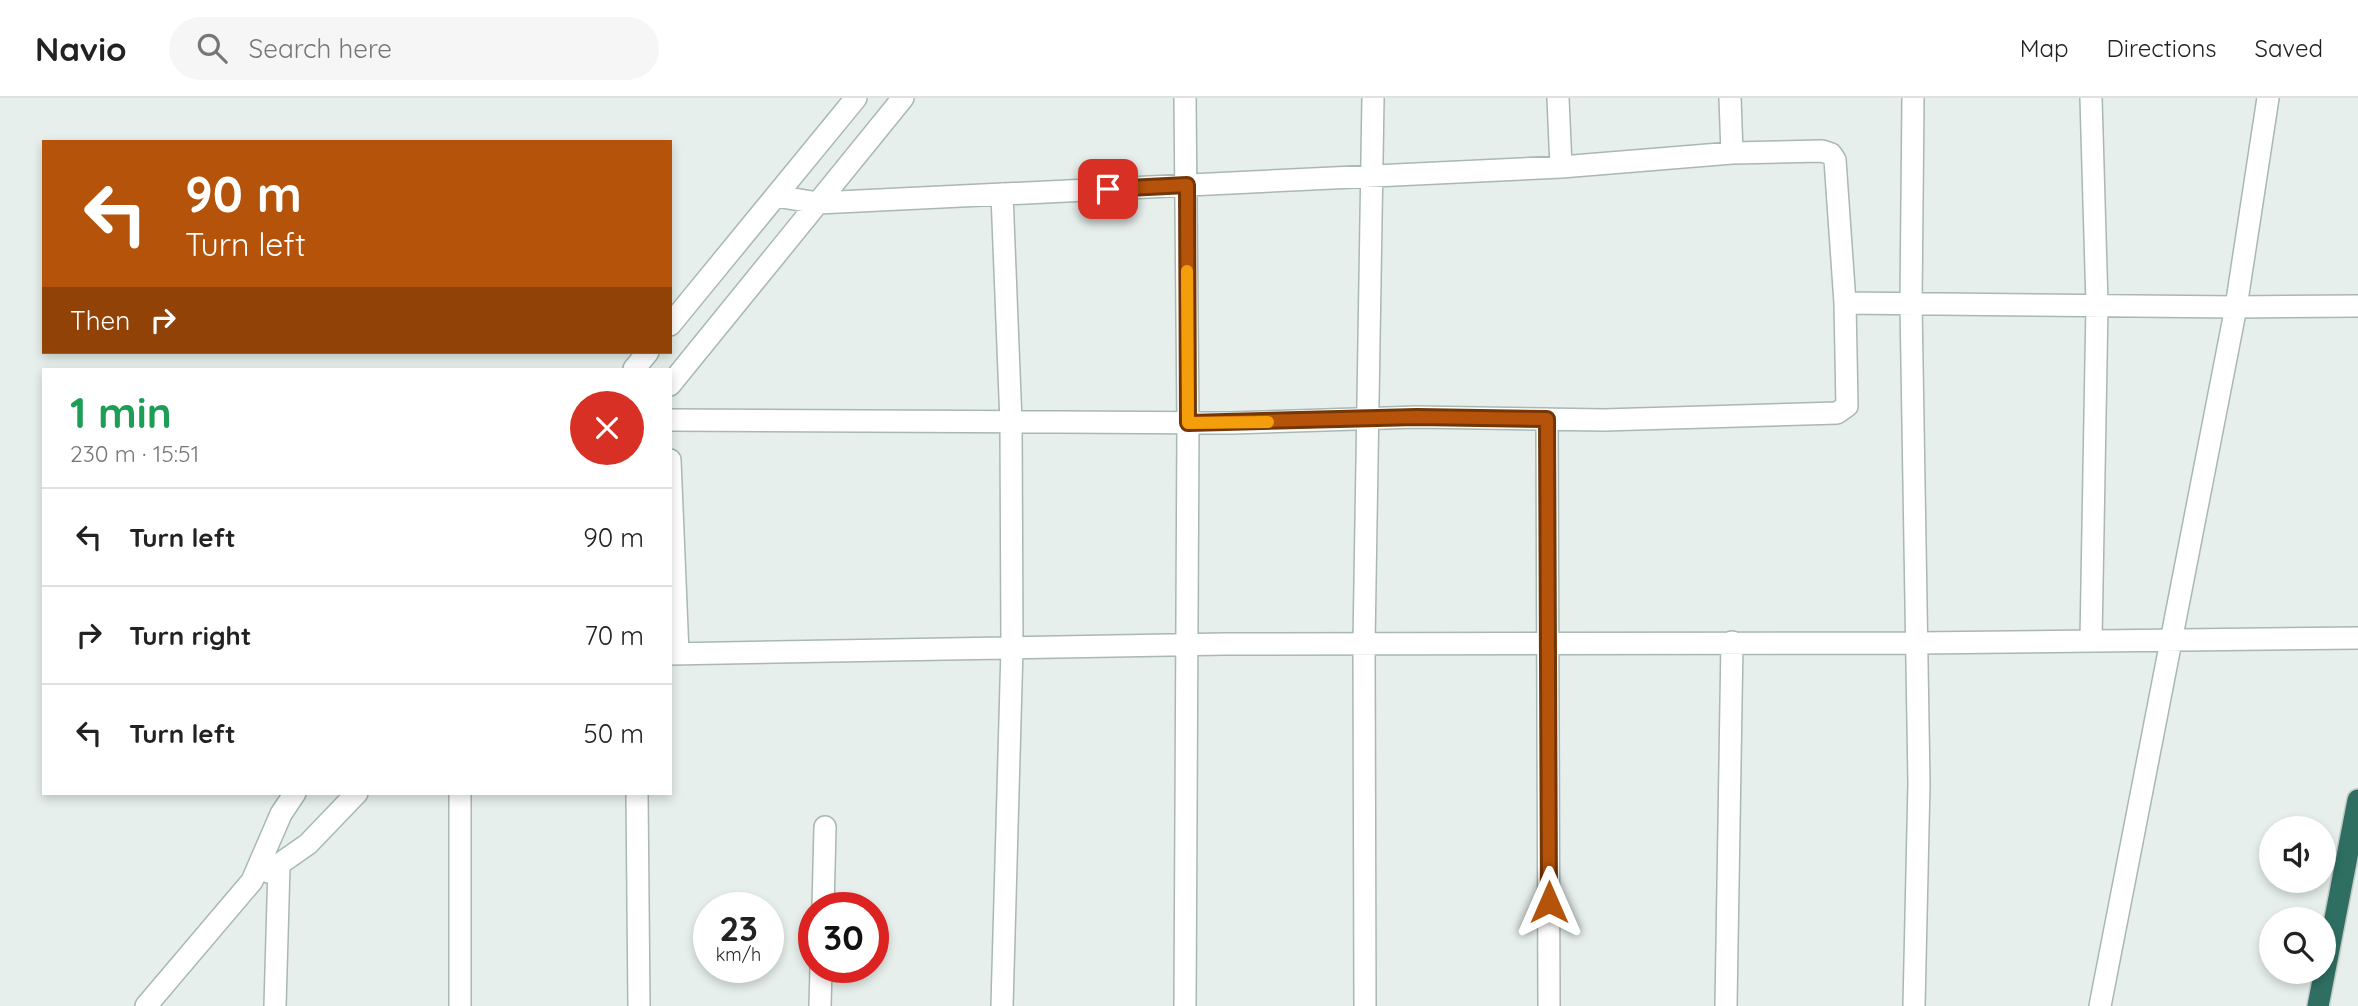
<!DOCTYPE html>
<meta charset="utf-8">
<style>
body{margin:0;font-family:Quicksand,sans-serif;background:#f6f6f6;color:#222;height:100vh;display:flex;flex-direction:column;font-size:26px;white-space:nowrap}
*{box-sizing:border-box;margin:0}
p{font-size:23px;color:#767676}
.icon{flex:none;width:38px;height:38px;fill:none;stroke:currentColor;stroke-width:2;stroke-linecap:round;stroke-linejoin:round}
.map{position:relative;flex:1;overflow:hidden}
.panel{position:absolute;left:42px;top:270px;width:630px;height:427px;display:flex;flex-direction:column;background:#fff;border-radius:0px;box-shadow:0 4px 10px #0003}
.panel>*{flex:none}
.top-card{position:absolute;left:42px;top:42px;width:630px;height:214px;border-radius:0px;box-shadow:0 4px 10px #0003;background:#b45309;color:#fff;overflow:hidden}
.controls{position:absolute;left:2259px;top:718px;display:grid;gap:14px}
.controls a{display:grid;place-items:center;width:77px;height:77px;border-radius:50%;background:#fff;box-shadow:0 4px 10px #0003;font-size:35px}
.speed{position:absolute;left:693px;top:794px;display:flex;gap:14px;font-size:35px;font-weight:700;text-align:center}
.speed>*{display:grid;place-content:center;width:91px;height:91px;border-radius:50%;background:#fff;box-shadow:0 4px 10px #0003;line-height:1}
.speed small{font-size:18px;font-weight:400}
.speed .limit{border:10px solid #d22;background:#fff;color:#111}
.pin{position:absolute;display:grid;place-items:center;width:60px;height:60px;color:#fff;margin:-30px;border-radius:14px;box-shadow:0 4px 10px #0006}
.me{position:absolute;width:77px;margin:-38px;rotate:0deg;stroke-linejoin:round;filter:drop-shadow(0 0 5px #0008)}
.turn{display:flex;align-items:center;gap:24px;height:147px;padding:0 28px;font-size:32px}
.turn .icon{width:91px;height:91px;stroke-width:2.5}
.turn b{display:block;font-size:49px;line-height:60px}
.then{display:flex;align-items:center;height:66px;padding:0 28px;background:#0003;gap:14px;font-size:26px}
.round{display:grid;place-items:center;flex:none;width:74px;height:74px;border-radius:37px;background:#f6f6f6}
.head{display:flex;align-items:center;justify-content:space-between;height:119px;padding:0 28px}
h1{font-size:42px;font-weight:700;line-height:52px;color:#1e9e55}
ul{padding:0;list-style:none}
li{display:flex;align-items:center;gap:21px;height:98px;padding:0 28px;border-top:2px solid #e0e0e0}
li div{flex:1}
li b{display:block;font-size:26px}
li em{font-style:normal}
header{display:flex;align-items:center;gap:42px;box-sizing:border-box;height:98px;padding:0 35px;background:#fff;border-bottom:2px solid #e0e0e0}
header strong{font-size:33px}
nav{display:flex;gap:38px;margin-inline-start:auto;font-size:24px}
.search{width:490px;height:63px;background:#f6f6f6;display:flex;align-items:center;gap:18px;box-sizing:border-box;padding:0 24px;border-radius:38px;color:#767676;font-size:26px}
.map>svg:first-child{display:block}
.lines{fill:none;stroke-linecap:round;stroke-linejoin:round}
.minor-casing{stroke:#a8b8b2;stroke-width:24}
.highway-casing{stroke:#c2cac8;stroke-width:24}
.minor{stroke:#fff;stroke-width:21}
.highway{stroke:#2f6f62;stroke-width:21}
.route-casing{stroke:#753606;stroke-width:18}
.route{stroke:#b45309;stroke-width:12}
.slow{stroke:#f59e0b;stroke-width:12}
</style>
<header>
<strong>Navio</strong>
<div class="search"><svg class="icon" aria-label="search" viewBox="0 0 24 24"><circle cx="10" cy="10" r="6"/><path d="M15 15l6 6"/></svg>Search here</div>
<nav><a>Map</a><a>Directions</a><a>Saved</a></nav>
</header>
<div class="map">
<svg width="2358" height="908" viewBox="0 0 2358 908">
<rect width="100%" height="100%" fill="#e6efeb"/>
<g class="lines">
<defs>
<path id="minor" d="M1185 0 1188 325 1185 908
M1558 0 1561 69
M1730 0 1732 55
M1913 0 1911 206 1919 685 1914 908
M1002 96 1011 325 1012 550 1002 908
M776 98 818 105 1561 69 1732 55 1822 53 1831 56 1835 62 1845 205 2236 209 2358 208
M670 227 856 0
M634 271 648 254
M670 287 903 0
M1547 321 1549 908
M670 322 1231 325 1417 319 1604 322 1837 315 1847 308 1845 205
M670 362 678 556
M2091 542 2097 207 2091 0
M670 556 1225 546 1918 545 2358 540
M637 695 639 908
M268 774 308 746 357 695
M823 810 825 729
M146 908 252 783 281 716 295 695
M275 908 279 768
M460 908V695
M820 908 821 870
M1365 908 1364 545 1373 0
M1726 908 1732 544
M2100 908 2236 209 2268 0"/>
<path id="highway" d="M2318 908 2358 702"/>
</defs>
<use href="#minor" class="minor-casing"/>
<use href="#highway" class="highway-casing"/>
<use href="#minor" class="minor"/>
<use href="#highway" class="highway"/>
</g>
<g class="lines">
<defs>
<path id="route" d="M1108 91 1187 87 1188 325 1417 319 1547 321 1549 804"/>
</defs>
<use href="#route" class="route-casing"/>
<use href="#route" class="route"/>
<path class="slow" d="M1187 173 1188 325 1268 324"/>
</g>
</svg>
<div class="controls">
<a><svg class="icon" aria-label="sound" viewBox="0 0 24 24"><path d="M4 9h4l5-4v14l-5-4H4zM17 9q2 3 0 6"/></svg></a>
<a><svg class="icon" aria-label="search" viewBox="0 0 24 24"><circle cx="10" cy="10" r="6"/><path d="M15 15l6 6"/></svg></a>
</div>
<div class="speed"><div>23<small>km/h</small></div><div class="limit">30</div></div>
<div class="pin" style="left:1108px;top:91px;background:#d93025"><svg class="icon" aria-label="arrive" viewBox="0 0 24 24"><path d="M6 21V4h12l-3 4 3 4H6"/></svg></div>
<svg class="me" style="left:1549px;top:804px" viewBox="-20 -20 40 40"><path d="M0-17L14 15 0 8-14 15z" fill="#b45309" stroke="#fff" stroke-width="4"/></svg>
<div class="top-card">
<div class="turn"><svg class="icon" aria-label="left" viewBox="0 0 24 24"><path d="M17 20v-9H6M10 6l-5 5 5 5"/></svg><div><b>90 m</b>Turn left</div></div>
<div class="then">Then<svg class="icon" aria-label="right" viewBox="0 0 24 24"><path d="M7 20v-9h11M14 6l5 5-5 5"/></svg></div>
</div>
<section class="panel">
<div class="head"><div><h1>1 min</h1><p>230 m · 15:51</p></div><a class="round" style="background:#d93025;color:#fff"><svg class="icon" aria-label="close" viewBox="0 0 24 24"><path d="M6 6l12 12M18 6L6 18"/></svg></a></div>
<ul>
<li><svg class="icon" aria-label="left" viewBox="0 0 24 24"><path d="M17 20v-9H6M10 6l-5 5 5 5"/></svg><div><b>Turn left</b></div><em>90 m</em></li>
<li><svg class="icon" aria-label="right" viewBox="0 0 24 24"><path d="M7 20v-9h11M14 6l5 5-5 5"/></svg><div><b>Turn right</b></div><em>70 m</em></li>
<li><svg class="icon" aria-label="left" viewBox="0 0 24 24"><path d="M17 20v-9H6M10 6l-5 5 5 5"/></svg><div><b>Turn left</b></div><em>50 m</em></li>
</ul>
</section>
</div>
